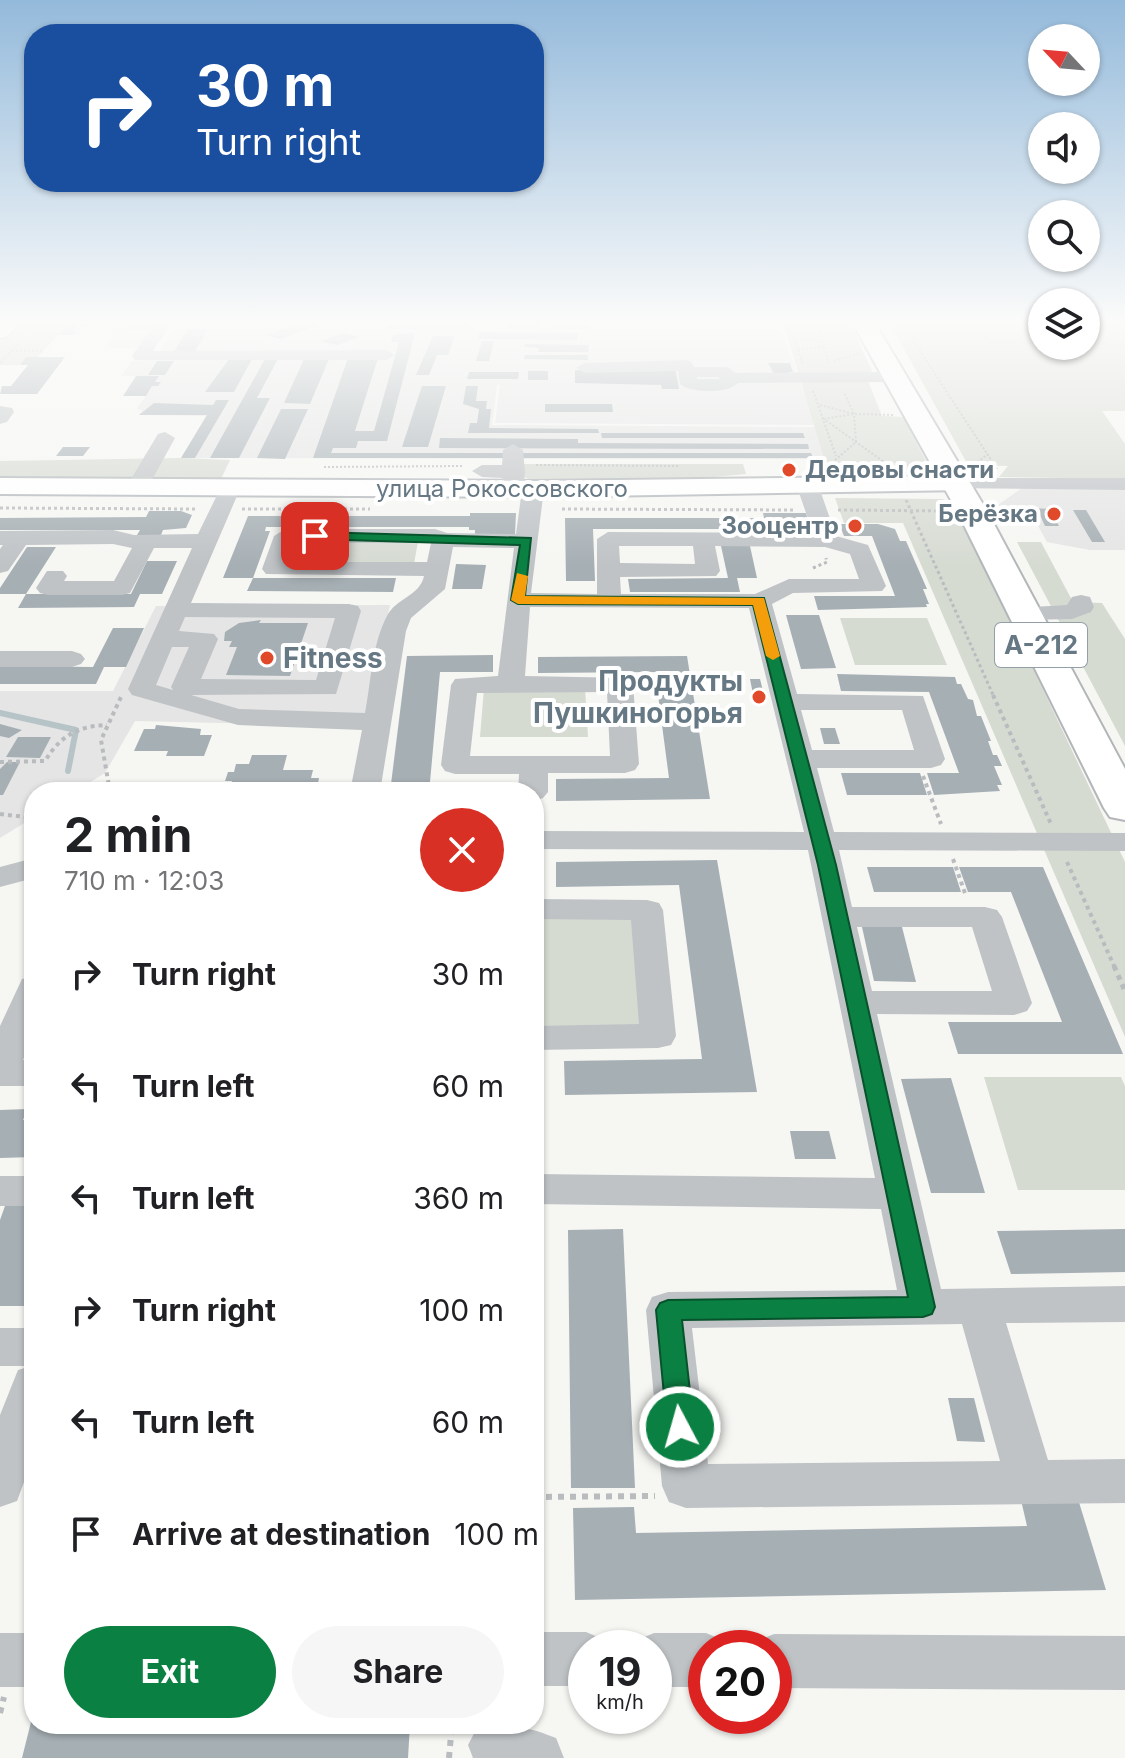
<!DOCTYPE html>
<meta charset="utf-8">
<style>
body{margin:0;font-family:Inter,sans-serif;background:#f6f6f6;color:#202124;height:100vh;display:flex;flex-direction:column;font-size:30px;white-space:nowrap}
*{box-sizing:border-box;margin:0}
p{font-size:26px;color:#757577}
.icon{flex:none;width:44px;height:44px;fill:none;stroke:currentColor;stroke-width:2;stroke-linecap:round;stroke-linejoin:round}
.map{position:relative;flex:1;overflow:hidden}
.side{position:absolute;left:24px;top:782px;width:520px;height:952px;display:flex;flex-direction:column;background:#fff;border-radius:32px;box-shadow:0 2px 6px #0004}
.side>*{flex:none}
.guide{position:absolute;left:24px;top:24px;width:520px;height:168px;border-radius:32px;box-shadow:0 2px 6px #0004;background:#1a4fa0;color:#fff;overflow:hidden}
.needle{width:52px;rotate:296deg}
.controls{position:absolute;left:1028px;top:24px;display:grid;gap:16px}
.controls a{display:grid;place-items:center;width:72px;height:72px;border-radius:50%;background:#fff;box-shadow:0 2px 6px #0004;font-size:40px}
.speed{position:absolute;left:568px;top:1630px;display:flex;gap:16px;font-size:40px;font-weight:700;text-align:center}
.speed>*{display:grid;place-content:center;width:104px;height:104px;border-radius:50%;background:#fff;box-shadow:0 2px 6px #0004;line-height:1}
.speed small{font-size:20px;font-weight:400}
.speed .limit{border:12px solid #d22;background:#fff;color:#111}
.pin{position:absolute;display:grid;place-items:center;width:68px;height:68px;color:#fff;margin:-34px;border-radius:16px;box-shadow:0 4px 12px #0006}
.me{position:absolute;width:88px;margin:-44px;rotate:354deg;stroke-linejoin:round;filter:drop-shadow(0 0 6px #0008)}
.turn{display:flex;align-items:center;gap:28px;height:168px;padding:0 40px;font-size:36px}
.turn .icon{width:104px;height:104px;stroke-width:2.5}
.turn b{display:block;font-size:56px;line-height:68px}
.round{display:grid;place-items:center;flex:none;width:84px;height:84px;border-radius:42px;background:#f6f6f6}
.overview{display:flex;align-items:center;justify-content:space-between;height:136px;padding:0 40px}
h1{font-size:48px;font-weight:700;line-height:60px}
.primary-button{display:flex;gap:16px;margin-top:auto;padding:16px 40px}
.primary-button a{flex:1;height:92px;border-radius:48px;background:#0b8043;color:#fff;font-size:32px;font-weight:700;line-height:92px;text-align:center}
.primary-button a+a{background:#f6f6f6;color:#202124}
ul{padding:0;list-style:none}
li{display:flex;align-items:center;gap:24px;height:112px;padding:0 40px}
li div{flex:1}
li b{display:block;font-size:30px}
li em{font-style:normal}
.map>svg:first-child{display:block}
.built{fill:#e4e5e4}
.green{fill:#d6dbd2}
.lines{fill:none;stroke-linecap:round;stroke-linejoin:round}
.stream{stroke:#b6c3c7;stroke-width:6}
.building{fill:#a6afb4}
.major-casing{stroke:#b2b7ba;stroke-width:4}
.highway-casing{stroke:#b2b6b9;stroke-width:4}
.path-far4{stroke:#b9bcbe;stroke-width:2;stroke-dasharray:2 2;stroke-linecap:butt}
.path-far3{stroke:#b9bcbe;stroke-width:3;stroke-dasharray:3 3;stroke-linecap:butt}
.path-far2{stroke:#b9bcbe;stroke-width:4;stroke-dasharray:4 4;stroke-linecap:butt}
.path-far1{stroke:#b9bcbe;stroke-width:5;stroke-dasharray:5 5;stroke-linecap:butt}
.path{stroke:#b9bcbe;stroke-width:6;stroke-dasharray:6 6;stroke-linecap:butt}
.minor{fill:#bfc3c6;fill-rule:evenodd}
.major{fill:#fff;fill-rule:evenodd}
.highway{fill:#fff;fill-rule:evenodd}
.route{fill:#0b8043;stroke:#07532c;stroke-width:2}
.slow{fill:#f59e0b}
.poi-dot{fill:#e04929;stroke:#fff;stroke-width:3}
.labels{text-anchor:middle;stroke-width:8;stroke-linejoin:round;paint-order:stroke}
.far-poi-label{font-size:24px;font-weight:bold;fill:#667883;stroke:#fff;text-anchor:end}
.far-street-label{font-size:24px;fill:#667883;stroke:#fff}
.shield{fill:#fff;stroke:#94a0a8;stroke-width:2}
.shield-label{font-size:26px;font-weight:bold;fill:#667883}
.poi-label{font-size:28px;font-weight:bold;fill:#667883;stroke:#fff;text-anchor:start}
</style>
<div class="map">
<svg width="1125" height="1758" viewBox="0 0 1125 1758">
<rect width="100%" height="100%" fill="#f6f6f3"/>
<path class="built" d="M60 320H161L142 348H111L107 346 114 335H58L65 326H55Z
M180 320H387L380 343 388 320H499V330L502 320H778L815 425 495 423 500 385H497L492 425 816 427 827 459 181 458 206 416 139 415 142 410 137 409 152 386 160 383 155 382 158 377 121 376 132 361 154 360Z
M1022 488 1125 489V550H1090L1047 542 1037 524 1008 523 998 505Z
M390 605 364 726 135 721 105 773 74 792H34V817L0 838V691H113L156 606Z"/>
<path class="green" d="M18 320H50L46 325 66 326 38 357H26L20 365H0V339Z
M782 320H849L872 371 868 381 882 416 903 417 927 463V473L917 477 829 474Z
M888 320H1042V346H1086V320H1125V411H1102L1125 444V479L999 477 1008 466 968 465Z
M181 458 230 460 221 479 0 477V461Z
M523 464H743L746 474 682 480 535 481 523 477Z
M835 498 942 499 952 502 970 536 1125 862V1037L903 523H844Z
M302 541H418L414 564H295Z
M1017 542H1041L1073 602 1102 603 1125 639V746Z
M840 618H927L947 665H855Z
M484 688H585L588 737H480Z
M534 918H636L643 1030H534Z
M984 1077H1121L1125 1086V1190H1018Z"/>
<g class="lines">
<path class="stream" d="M0 713 76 730 68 771"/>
</g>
<path class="building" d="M60 320H102L97 325 77 326 72 331H77L74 335H58L66 326H55Z
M193 320H235L234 323 191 324Z
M509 320H539L538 329 508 328Z
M307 321 322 324 280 339 265 335Z
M552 322H590V329H551Z
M130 323H156L151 330H125Z
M390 323H468L467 329H388Z
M188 329H208L194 353H173Z
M480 332 578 333 577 340 478 339Z
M343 333 359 337 337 345 321 341Z
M402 333H415L387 441H358L356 448H333L331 453H508V458H313L348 358H378L355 431H374L399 342H391L393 335Z
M433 336H455L448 355H437L429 375H416Z
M482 341H494L489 361H476Z
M525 344 589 345 588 352H538L539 348 524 347Z
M525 355H588V360L524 359Z
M26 357H65L37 394H0L2 386H11L28 365H20Z
M266 357H279L257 398H270L239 458H210Z
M229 359H252L234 392H205Z
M304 359H329L310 404 284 403Z
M157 361H174L165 375H148Z
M768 363H790L793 372H789L790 376H775Z
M675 367 679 389H662L661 385 575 383V370H660Z
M528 371H548V380H528Z
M469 372H519L518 379H467Z
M136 376H159L155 382H161L158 386H152L146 396H123Z
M422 386H446L428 447H402Z
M466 386H478L476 401H487L486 409H491L489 428 598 429 599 433H468L470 423H477L479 409 463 404Z
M216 400H229L195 458H181L207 415H139L154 403 213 405Z
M545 404H612L613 412H545Z
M281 409H308L285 459 257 458Z
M601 433H803L805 438H602Z
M440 438 578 439V443L808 444 809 449 439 448Z
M63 447H90L83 456H56Z
M520 453H811L813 458H520Z
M1021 508 1058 509 1062 517H1054L1059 526H1045L1039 513H1023Z
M1073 510H1086L1105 542H1092Z
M149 511H181L192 515 186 528 163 530 161 535H137L140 530H0V518L146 517Z
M470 513H516L515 535H475V530H469V527H266L265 531H270L253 578H223L248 516H470Z
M763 513H806L812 534H768L767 529H593L595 581H566L565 518H764Z
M839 524H878L895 529 900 541H906L927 589H923L929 604H926L927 607 818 610 814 596H895L872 536H844Z
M721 546H750L757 578H737L740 592H630L628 579 728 578Z
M27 547H56L26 594H0V588Z
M147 561H177L162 594H140L134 607 18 608 26 594H131Z
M456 564 486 565 482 589H452Z
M253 578H396L393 592 247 591Z
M786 615H819L836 668 801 669Z
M261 620 259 623H308L290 676 226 675 237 647H229L232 641H224L225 632 239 623Z
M113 628H144L126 667H104L96 684H0V666L93 667Z
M493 655V672H440L430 782H486L485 792H390L407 656Z
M687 656 710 799 556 801V779L669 778 655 672 538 673V657Z
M837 674 955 677 957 684H961L968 699 973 700 977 716H981L991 741H988L993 755H997L1002 766H994L1002 785H997L1000 791 934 795 927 773H959L929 692 841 691Z
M750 679H760L765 699H754Z
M0 724 22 730 9 738 0 736Z
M156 725 201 729 200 735H212L204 756H166L168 751H134L144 729H155Z
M820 728H835L840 744H824Z
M18 737H51L40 758 6 757Z
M252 755H287L283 770H313L311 778H319L318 784H310L308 792 230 788 232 781H225L228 772H234L236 764H249Z
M7 762H20L3 795H0V769Z
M841 773H920L927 795H847Z
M717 860 757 1092 565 1095 564 1061 702 1059 679 885 556 887V862Z
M867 867H953L961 892H874Z
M959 867H1043L1123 1054H958L948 1022H1062L1011 892H968Z
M862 927H902L916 982 874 981Z
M951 1078 985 1193H931L901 1079Z
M27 1109 23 1120H34V1157L0 1158V1110Z
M790 1131H829L836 1159H795Z
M5 1206H34V1306H0V1220Z
M623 1229 635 1488H571L568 1230Z
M1125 1229V1272L1011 1274 997 1231Z
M948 1398H974L985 1442 957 1441Z
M1078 1499 1106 1590 575 1600 573 1508 634 1507 636 1533 1027 1526 1021 1500Z
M31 1722 34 1724H410L408 1758H22Z"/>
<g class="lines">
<defs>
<path id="major" d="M0 320H21L8 336 0 338Z
M956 476 966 478 970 484 966 490 533 497 0 494V478L533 481Z"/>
<path id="highway" d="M851 320H873L987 511 1125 769V820L1110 817 1104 808 957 511Z"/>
</defs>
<use href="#major" class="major-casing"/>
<use href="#highway" class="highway-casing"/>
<path class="path-far4" d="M787 320 803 364
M806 320 844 331
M817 320 829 364
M900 320 997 469
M972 320 989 342 1042 343
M796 339 822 342
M1086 344H1125
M798 349 824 347
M12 351H43
M834 361 860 353
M0 363 20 342
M813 391 836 456
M820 405 854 414 824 419 891 467
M855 414 894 415
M536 465 679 466
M324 467 463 466
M971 467 988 454
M826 468 856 442 854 414 844 392"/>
<path class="path-far3" d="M906 500 994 697
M0 508 198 509
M242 509H370
M562 509 794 510
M838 510 946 511
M998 511H1022
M813 568 827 562 826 558"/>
<path class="path-far2" d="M993 695 1051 824
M0 762 45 761C60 736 78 726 107 725
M923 776 941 824
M110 792 101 740 121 697
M0 814 34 818
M953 859 966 896
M1067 862 1115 968"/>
<path class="path-far1" d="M1114 966 1125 991"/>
<path class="path" d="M534 1497 655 1496
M0 1713 4 1697
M449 1758 452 1724"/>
<path class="minor" d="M3 320H58L60 323C49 332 13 332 0 326Z
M157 320H173L153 351 386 350 395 355 386 360H135L132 356Z
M685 360 691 361 694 367H727L736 373 893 372 902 377 893 382 738 383C729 394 690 393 680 384L678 371 585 373 576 368 585 363ZM697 377H719V379H697Z
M0 406 12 408 14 412 7 422 0 424Z
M165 432 175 438 147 489 136 495 129 493 125 489 158 434Z
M513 444 523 450 525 472 523 489 533 483 544 489 531 593 597 594V539L608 532 813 533 797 487 808 481 819 487 836 536 868 545 886 586 882 591 793 593 772 604 797 694 923 696 945 759 941 765 931 768H817L834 832 1125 833V851L839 850 852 907H985L997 910 1002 917 1032 1003 1027 1011 1014 1015 877 1014 941 1289 1125 1286V1322L1006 1323 1048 1460 1125 1459V1503L686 1508 669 1502 662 1486 646 1310 652 1297 668 1292 897 1290 881 1209 534 1204V1174L875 1178 808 850 534 849V831L804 832 749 608 530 607 525 676 629 678 633 684 639 764 635 770 625 773H548V792L543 798 534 801V792H518L519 774H455L445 771 441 765 451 685 455 679 498 676 514 548 453 547 445 589 411 618 406 631 380 792H350L362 730 238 725 132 695 128 689 192 548H154L130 593 122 595H48L40 593 36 588 47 571H63L67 576 64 581H114L132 548 113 544 26 545 8 571 0 573V549L3 545H0V531L113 530 134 535 198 534 222 485H236L240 489 191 603 349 604 358 606 361 611 336 694 191 695 239 709 365 713C371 682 372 644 387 616 396 598 420 596 424 576L266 574 262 569 274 536 285 529H435L447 533 516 534 522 489 512 495 505 493 502 478 482 477 472 471 482 465H502L503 450ZM294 543H431L427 562H288ZM619 546H693L695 564 620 563ZM715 546 825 547 850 554 859 579H789L755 594H621L620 577 716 576 720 571ZM185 617 335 618 316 680 201 679 218 639 214 634 179 631ZM172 647H189L171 687 173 690 156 685ZM607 692 610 756H470L477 693ZM801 710H902L914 750H812ZM857 927H972L992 991H872ZM962 1324 1000 1461 708 1464 692 1328Z
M956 478H1125V490L949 488 946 484 949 480Z
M1081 595 1090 597 1094 607 1091 612 1072 619 1025 620 1016 618 1013 613 1016 608 1067 605 1072 597Z
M0 651H72L81 654 85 659 81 664 72 667H0Z
M34 858V878L0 887V867Z
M534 899 647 900 659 903 663 910 676 1036 671 1045 658 1048 534 1050V1026L639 1024 631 920 534 919Z
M34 976V1032L23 1060H34V1086H0V1026L22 979Z
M0 1176H34V1206H0Z
M0 1328H34V1455L17 1501 0 1507V1415L18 1370 31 1366H0Z
M534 1632H586L605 1640 608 1648H586V1686H534Z
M0 1633H34V1687H0Z
M654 1633H706L725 1641 728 1648H706V1687H654V1648H632L635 1641Z
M774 1634 1125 1636V1690L774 1688V1648H753L755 1642Z
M479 1724C510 1724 527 1726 556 1738L564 1758H473L468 1745Z"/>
<use href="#major" class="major"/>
<use href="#highway" class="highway"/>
</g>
<linearGradient id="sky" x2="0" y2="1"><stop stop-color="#94badb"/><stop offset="0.57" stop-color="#fbfbfa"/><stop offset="1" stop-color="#fbfbfa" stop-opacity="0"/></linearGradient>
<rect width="1125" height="566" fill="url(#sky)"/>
<path class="route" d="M315 532 531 538 525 596 764 598 836 865 935 1307 932 1314 923 1317 682 1320 694 1427 690 1436 680 1439 671 1436 667 1427 656 1310 660 1303 668 1300 908 1297 818 865 753 605 518 604 511 600 520 545 310 539V533Z"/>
<path class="slow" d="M517 573 528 576 525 596 764 598 780 656 773 660 766 656 753 605 518 604 511 600Z"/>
<g class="poi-dot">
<circle cx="789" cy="470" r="8"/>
<circle cx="1054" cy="514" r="8"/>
<circle cx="855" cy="526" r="8"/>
<circle cx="267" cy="658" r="8"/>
<circle cx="759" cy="697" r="8"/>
</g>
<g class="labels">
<g class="far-poi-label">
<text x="805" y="478" text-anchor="start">Дедовы снасти</text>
<text x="1038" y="522">Берёзка</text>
<text x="839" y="534">Зооцентр</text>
</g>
<g class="far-street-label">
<text x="502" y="497">улица Рокоссовского</text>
</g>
<rect class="shield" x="995" y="623" width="92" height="44" rx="6"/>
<g class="shield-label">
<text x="1041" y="654">А-212</text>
</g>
<g class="poi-label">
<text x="283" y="668">Fitness</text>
<text x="743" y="691" text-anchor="end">Продукты<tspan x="743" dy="32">Пушкиногорья</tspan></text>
</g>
</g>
</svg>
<div class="controls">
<a><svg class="needle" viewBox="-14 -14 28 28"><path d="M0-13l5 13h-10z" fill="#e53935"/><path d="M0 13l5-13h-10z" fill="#757577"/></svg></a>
<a><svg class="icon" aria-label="sound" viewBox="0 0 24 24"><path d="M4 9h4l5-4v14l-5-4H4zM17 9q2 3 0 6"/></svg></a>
<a><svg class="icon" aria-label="search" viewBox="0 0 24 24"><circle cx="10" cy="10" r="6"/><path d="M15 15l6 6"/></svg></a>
<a><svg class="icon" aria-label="layers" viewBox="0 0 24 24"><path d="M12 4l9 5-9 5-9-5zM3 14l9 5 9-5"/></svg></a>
</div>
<div class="speed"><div>19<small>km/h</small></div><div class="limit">20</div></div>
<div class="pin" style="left:315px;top:536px;background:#d93025"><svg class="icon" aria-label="arrive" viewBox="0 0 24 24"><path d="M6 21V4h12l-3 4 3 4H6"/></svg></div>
<svg class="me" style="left:680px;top:1427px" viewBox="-20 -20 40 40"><circle r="17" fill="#0b8043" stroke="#fff" stroke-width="3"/><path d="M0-11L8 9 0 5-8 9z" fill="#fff"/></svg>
<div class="guide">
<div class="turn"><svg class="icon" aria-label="right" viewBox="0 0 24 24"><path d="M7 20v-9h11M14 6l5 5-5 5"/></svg><div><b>30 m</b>Turn right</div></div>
</div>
<section class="side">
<div class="overview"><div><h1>2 min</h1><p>710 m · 12:03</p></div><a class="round" style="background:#d93025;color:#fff"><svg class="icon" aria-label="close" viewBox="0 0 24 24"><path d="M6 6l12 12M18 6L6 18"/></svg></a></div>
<ul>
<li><svg class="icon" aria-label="right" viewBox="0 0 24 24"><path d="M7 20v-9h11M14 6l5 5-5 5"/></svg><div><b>Turn right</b></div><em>30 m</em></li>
<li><svg class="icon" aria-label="left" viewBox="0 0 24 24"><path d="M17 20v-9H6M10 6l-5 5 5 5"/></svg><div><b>Turn left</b></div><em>60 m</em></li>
<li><svg class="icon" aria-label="left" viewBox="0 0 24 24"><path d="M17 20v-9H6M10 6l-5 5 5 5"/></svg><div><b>Turn left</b></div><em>360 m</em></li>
<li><svg class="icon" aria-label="right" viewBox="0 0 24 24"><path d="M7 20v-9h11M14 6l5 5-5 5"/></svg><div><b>Turn right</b></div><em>100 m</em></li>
<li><svg class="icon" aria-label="left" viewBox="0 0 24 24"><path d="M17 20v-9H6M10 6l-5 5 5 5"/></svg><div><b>Turn left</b></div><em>60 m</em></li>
<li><svg class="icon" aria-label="arrive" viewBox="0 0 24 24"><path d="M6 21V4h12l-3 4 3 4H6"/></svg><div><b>Arrive at destination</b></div><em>100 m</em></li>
</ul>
<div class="primary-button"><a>Exit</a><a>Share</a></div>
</section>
</div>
